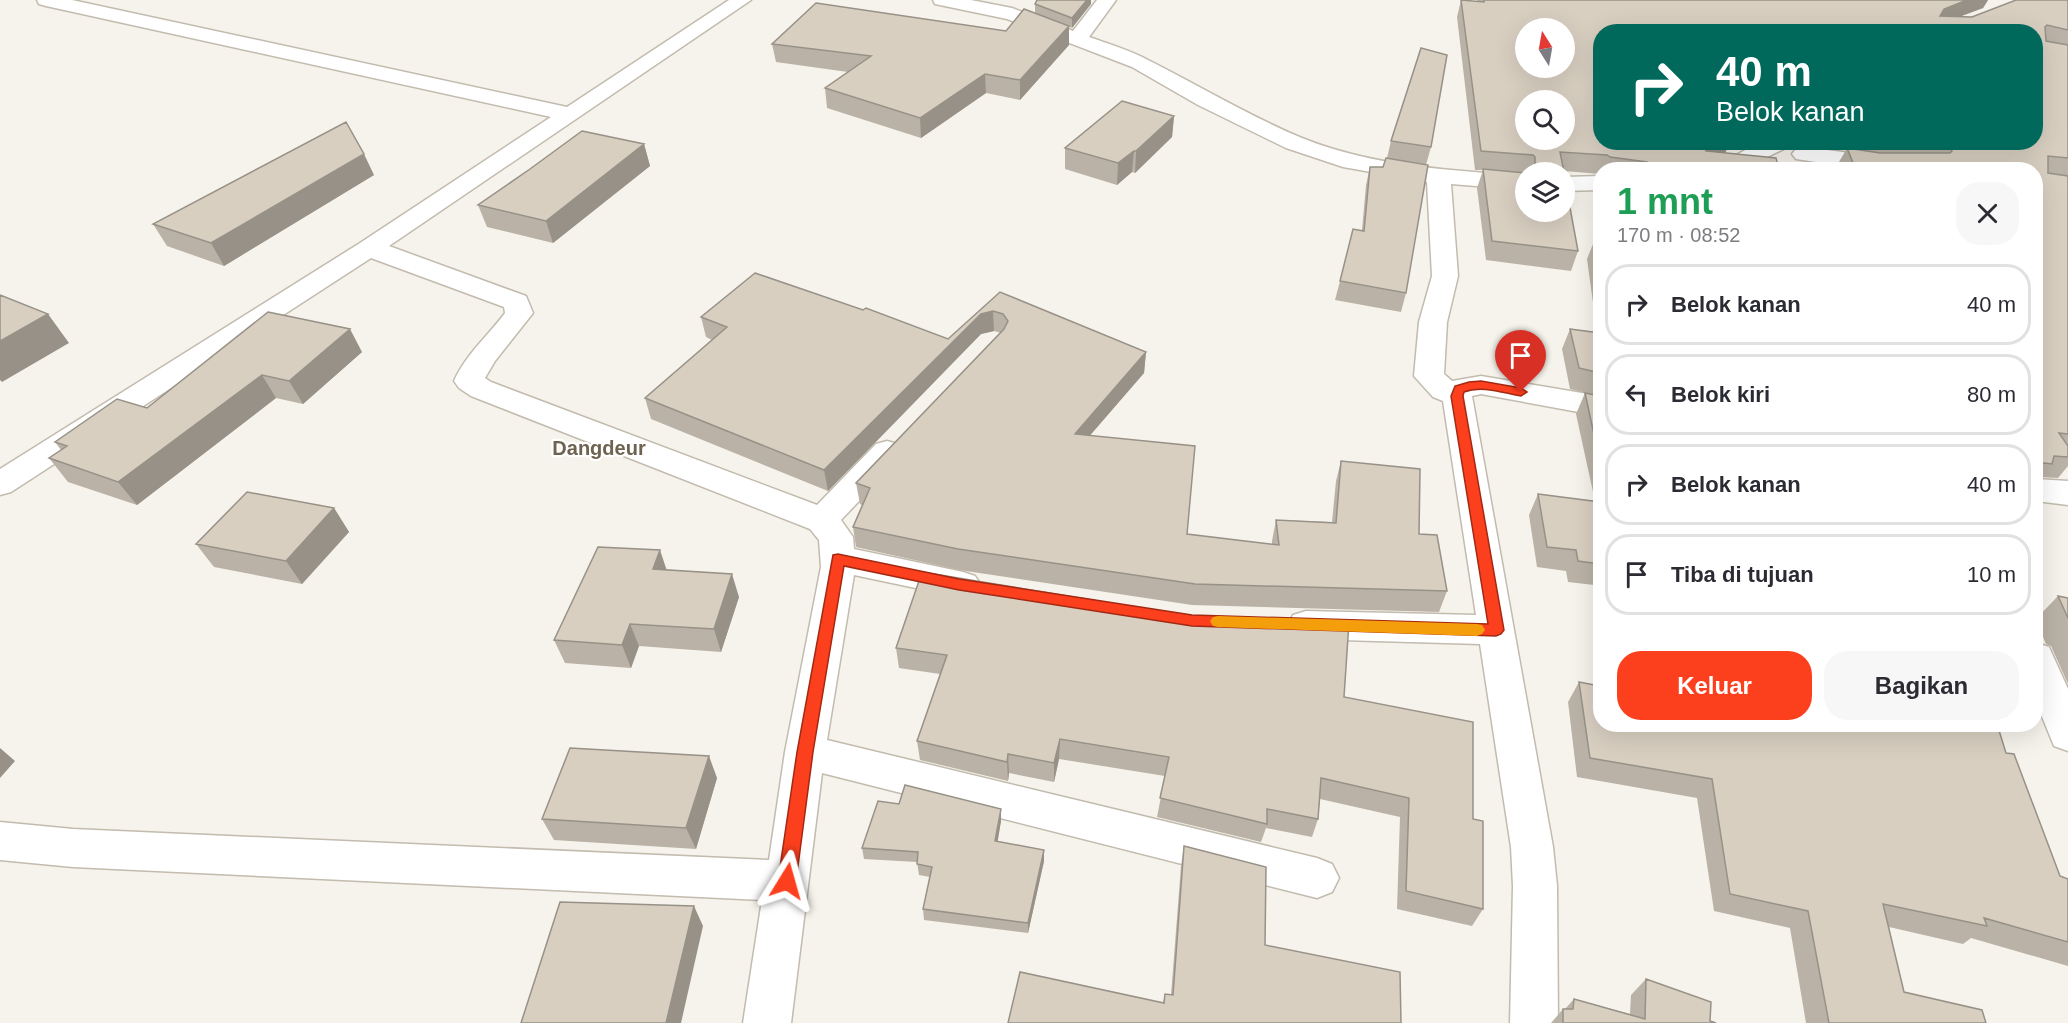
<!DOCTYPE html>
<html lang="id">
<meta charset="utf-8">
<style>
body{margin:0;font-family:Arial,sans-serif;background:#f7f7f7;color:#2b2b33;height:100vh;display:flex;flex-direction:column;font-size:22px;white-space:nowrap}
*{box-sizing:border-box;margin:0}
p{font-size:20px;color:#7c7c81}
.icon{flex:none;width:33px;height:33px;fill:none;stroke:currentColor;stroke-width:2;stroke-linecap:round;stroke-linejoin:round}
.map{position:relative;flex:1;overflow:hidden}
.sheet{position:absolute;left:1593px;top:162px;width:450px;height:570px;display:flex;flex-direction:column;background:#fff;border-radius:24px;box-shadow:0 6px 24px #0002}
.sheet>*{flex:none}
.hud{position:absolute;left:1593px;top:24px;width:450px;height:126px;border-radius:24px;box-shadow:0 6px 24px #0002;background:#00695c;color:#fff;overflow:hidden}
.needle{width:39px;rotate:349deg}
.buttons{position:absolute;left:1515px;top:18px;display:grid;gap:12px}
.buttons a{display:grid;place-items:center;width:60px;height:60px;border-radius:50%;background:#fff;box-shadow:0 6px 24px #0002;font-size:30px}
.pin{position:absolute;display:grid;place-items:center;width:51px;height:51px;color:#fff;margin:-62px -26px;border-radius:50% 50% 50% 0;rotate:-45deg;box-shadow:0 0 6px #0007}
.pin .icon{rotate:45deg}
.me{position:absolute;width:66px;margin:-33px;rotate:8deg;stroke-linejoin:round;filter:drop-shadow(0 0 4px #0008)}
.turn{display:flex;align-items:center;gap:21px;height:126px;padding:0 24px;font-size:27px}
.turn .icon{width:78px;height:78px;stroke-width:2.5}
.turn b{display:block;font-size:42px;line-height:51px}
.round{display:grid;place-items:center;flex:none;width:63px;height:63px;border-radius:24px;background:#f7f7f7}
.headline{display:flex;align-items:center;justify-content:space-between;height:102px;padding:0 24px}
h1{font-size:36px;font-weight:700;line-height:45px;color:#1e9e55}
.cta{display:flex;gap:12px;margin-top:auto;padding:12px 24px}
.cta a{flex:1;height:69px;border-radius:24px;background:#fc3f1d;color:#fff;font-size:24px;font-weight:700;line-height:69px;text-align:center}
.cta a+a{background:#f7f7f7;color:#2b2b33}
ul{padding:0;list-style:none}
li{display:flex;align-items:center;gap:18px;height:81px;margin:0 12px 9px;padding:0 12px;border:3px solid #e1e1e2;border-radius:24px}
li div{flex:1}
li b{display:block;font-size:22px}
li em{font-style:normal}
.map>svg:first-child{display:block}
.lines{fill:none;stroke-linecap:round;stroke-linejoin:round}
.street-casing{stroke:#c2bbae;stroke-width:3}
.street{fill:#fff;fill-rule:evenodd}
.wall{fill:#bab2a6}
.shaded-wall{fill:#979187}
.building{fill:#d8cfc1;stroke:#979187;stroke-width:1.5;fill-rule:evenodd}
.route{fill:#fc3f1d;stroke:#a42913;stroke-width:1.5}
.slow{fill:#f59e0b}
.labels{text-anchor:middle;stroke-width:4.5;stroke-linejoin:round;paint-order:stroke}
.quarter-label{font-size:20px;font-weight:bold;fill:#6e6250;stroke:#fff}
</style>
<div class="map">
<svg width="2068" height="1023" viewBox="0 0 2068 1023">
<rect width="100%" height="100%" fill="#f6f3ec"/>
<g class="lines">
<defs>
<path id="street" d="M37 0H72L567 107 729 0H751L389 246 526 296 533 313 495 361 485 378 491 382 817 505 876 444 887 441 898 444 903 452 898 460 841 520 853 537 854 549 963 572 975 576 981 585 975 594 963 598 854 575 827 740 1317 858 1332 864 1339 878 1332 892 1317 898 822 773 791 1023H743L762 900 73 867 0 860V822L73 829 769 860 785 752 821 567 819 540 810 529 471 396 459 388 454 381C466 354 488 336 505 313L504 307 371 258 11 492 0 495V469L360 243 551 117 46 6 39 4Z
M933 0H971L1012 8 1073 31 1097 0H1116L1089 37C1109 44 1130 50 1148 60 1200 86 1249 116 1302 138 1374 167 1450 170 1526 176V190L1451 184 1458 276 1447 322 1444 374 1452 381 1481 376 1600 396V416L1481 394 1472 396 1553 847 1557 886 1558 1023H1510L1513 886 1511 847 1480 644 1306 639 1293 635 1288 625 1293 615 1306 611 1476 615 1443 401 1433 397 1414 376 1419 322 1432 276 1427 182 1343 167 1286 148 1198 105 1132 67 1007 19 935 4Z
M1761 142H1791L1788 147 1740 170H1700L1703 165 1730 158Z
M1804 147 1927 163 1935 165 1938 170H1869L1796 159 1792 154 1796 149Z
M1600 176V190L1564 191V177Z
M2036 479 2068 481V505L2036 501Z
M2036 643 2049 647 2068 689V751L2054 746 2036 702Z"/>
</defs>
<use href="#street" class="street-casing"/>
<use href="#street" class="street"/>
</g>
<path class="wall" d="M1037 0H1091V4L1072 28 1069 27V45L1020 100 986 93 921 138 827 108 825 88 848 72 776 62 772 44 1006 31 1035 14V4Z
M1461 0 1477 2V0H1988L1983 8 1959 17H1972L2068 0V466L2058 478 2040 477 2036 482V170H1837L1836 167 1846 150 1828 148 1826 142H2036V32H1600L1730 142 1725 153 1779 170H1600V174L1564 171V172H1526L1578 251 1571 271 1486 260 1477 188 1483 170H1475L1457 17Z
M1174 116 1172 137 1135 173 1132 172 1117 185 1065 169V148Z
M1391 141 1431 147 1426 165 1406 293 1401 312 1335 300 1340 281 1362 230 1366 185 1370 167H1383L1387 158Z
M644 144 650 166 553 243 487 227 478 205Z
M374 175 224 266 167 246 153 224Z
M1595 239 1600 240V396L1570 389 1562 349 1570 329 1597 332 1587 259Z
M1000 292 1146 352 1144 373 1090 435 1187 534 1272 544V541L1276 520 1332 522 1336 481 1341 461 1419 534 1447 591 1439 612 1192 605 959 570 856 547 853 527 862 505 860 504 856 483 1001 333 994 331 981 334 828 491 651 419 645 398 712 340 706 337 701 317 948 339Z
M268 312 362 352 303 404 276 398 137 505 68 482 49 458 61 450 55 442 147 408Z
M1585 393 1600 396V624L1594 585 1568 582 1566 571 1537 567 1529 515 1538 494 1595 501 1576 414Z
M334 508 349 532 302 584 214 567 196 544Z
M667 570 739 597 721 652 639 646 631 668 565 663 554 640Z
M2058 596 2068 598V684L2051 646 2046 644 2036 620V619Z
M896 648 1344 697 1473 819 1483 909 1472 926 1397 909 1400 817 1320 799 1318 819 1312 837 1266 828 1261 842 1157 817 1165 776 1059 759 1054 782 1009 773 1008 781 920 760 917 741 940 674 899 668Z
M1579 682 2006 753 2060 876 2068 879V966L1971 938 1963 944 1889 927 1904 992 1986 1023H1806L1790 928 1714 911 1697 798 1577 777 1568 702Z
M717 778 696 849 554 840 542 819Z
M899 804 1001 809V821L997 841 1044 850V861L1028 933 924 920 923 909 930 877 919 875 917 862 864 859 862 848Z
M1184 846 1265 945 1163 1003 1165 994 1171 995 1181 866Z
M1646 979 1710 1021 1716 1023H1551L1563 1009H1565L1574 999 1630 1014 1631 995Z"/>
<path class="shaded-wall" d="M1087 0H1091V4L1072 28V18Z
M1967 0H1988L1983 8 1934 26 1944 9Z
M1069 26V45L1020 100V80Z
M985 74 986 93 921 138 920 118Z
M1174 116 1172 137 1135 173 1136 151Z
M1717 142H1730L1723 158 1706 151 1711 144Z
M644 144 650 166 553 243 546 221Z
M1134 151 1132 172 1117 185 1118 163Z
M364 154 374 175 224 266 211 243Z
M993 311 994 331 981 334 828 491 824 470 981 314Z
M48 314 69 343 2 382 0 380V341Z
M350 329 362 352 303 404 289 381Z
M1146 352 1144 373 1074 454 1075 434Z
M262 375 276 398 137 505 118 482Z
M334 508 349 532 302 584 286 561Z
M660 550 668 574 653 569Z
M732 574 739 597 721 652 714 629Z
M630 624 639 646 631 668 622 645Z
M1060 739 1059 759 1054 782V763Z
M0 748 15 761 0 778Z
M1008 754 1009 773 1008 781 1007 762Z
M709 756 717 778 696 849 686 828Z
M1001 809V821L996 852 995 841Z
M1044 850V861L1028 933V923Z
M694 906 703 926 681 1023H666Z"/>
<path class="building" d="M1037 0H1087L1072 18 1035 4Z
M1461 0 1484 2V0H1967L1944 9 1940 16 1972 17 2016 0H2068V30L2047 25 2045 27 2046 41 2068 45V158L2048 156V173L2068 176V434L2059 433 2068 446V457L2054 456 2052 464 2036 462V170H1856L1847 148 1880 153H1950L1952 151 1949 145 1932 142H2036V32H1600V142H1717L1711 144 1706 151 1776 158 1779 170H1648L1647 162 1610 157 1607 155 1560 152 1564 172H1533L1535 171V157L1533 155 1481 151ZM1526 28H1564V68H1526ZM1526 100H1564V140H1526Z
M816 3 1006 31 1024 9 1069 26 1020 80 985 74 920 118 825 88 871 56 772 44Z
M1421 48 1447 55 1431 147 1391 141Z
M1122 101 1174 116 1136 151H1134L1118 163 1065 148Z
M346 122 364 154 211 243 153 224Z
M582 131 644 144 546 221 478 205 530 169Z
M1386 158 1428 165 1406 293 1340 281 1353 229 1364 231 1370 167H1383Z
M1483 169 1526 173V212H1564V175L1578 251 1492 241Z
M1595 239 1600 240V280Z
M755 273 863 310 866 308 948 339 1000 292 1146 352 1075 434 1195 446 1187 534 1279 545 1276 520 1336 523 1341 461 1420 469 1419 534 1437 535 1447 591 1195 584 958 549 853 527 870 488 856 483 1004 329 1008 321 1003 314 993 311 981 314 824 470 645 398 727 327 701 317Z
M0 295 48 314 0 341Z
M268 312 350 329 289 381 262 375 118 482 49 458 67 446 55 442 117 399 147 408Z
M1570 329 1600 333V373L1579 368Z
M1585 393 1600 396V462Z
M247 492 334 508 286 561 196 544Z
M1538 494 1600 502V564L1578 561 1576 550 1547 547Z
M598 547 660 550 653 569 732 574 714 629 630 624 622 645 554 640Z
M922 572 1195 617 1349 622 1344 697 1473 722V819L1483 821V909L1406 891 1409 798 1321 778 1318 819 1267 809V824L1160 798 1169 757 1060 739 1054 763 1008 754 1007 762 917 741 947 655 896 648Z
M2058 596 2068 598V618Z
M1579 682 1600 686V724H1997L2006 753 2014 754 2060 876 2068 879V942L1984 918 1987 926 1883 904 1904 992 1982 1010 1986 1023H1829L1808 911 1730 894 1712 779 1590 758Z
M570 748 709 756 686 828 542 819Z
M905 785 1001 809 995 841 1044 850 1028 923 923 909 932 867 917 864 918 852 862 848 878 801 899 804Z
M1184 846 1266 867 1265 945 1400 972 1401 1023H1008L1020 972 1164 1003 1165 994 1173 995Z
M560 902 694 906 666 1023H521Z
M1646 979 1711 1002 1710 1021 1716 1023H1563V1009H1573L1574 999 1645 1019Z"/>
<path class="route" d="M1481 381 1521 388 1527 392 1521 396C1503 393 1482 385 1464 392L1463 396 1504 630 1501 634 1496 636 1192 626 959 590 844 566 813 752 796 881 793 887 787 890 781 887 778 881 797 752 833 555 838 554 959 579 1192 615 1488 624 1451 396 1455 386 1469 382Z"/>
<path class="slow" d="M1218 616 1477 624 1482 625 1485 630 1482 634 1477 636 1218 627 1213 626 1210 621 1213 617Z"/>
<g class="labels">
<g class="quarter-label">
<text x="599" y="455">Dangdeur</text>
</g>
</g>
</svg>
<div class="buttons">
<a><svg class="needle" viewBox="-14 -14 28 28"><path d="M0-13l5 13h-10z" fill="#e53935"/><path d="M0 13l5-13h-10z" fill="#7c7c81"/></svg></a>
<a><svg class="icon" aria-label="search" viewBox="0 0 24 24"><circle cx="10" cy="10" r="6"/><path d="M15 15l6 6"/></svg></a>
<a><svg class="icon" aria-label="layers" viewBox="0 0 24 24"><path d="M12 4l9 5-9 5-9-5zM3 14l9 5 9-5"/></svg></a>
</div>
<div class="pin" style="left:1521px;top:392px;background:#d93025"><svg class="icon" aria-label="arrive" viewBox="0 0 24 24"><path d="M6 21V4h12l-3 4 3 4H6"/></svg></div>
<svg class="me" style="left:787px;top:881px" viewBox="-20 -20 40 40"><path d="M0-17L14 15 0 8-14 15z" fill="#fc3f1d" stroke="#fff" stroke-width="4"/></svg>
<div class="hud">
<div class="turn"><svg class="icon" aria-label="right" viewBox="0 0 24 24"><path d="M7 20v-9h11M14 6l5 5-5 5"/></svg><div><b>40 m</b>Belok kanan</div></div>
</div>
<section class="sheet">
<div class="headline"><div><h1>1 mnt</h1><p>170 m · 08:52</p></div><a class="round"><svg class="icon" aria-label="close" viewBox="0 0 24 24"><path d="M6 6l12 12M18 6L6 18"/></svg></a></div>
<ul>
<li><svg class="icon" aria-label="right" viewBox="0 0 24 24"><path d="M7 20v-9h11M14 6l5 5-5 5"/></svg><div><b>Belok kanan</b></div><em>40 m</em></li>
<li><svg class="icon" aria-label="left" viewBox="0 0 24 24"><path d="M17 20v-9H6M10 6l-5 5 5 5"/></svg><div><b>Belok kiri</b></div><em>80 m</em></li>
<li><svg class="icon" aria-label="right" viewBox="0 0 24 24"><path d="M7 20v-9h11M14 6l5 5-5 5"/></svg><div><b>Belok kanan</b></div><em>40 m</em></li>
<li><svg class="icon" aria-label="arrive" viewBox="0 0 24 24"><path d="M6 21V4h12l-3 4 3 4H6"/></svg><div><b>Tiba di tujuan</b></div><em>10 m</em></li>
</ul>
<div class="cta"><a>Keluar</a><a>Bagikan</a></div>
</section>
</div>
